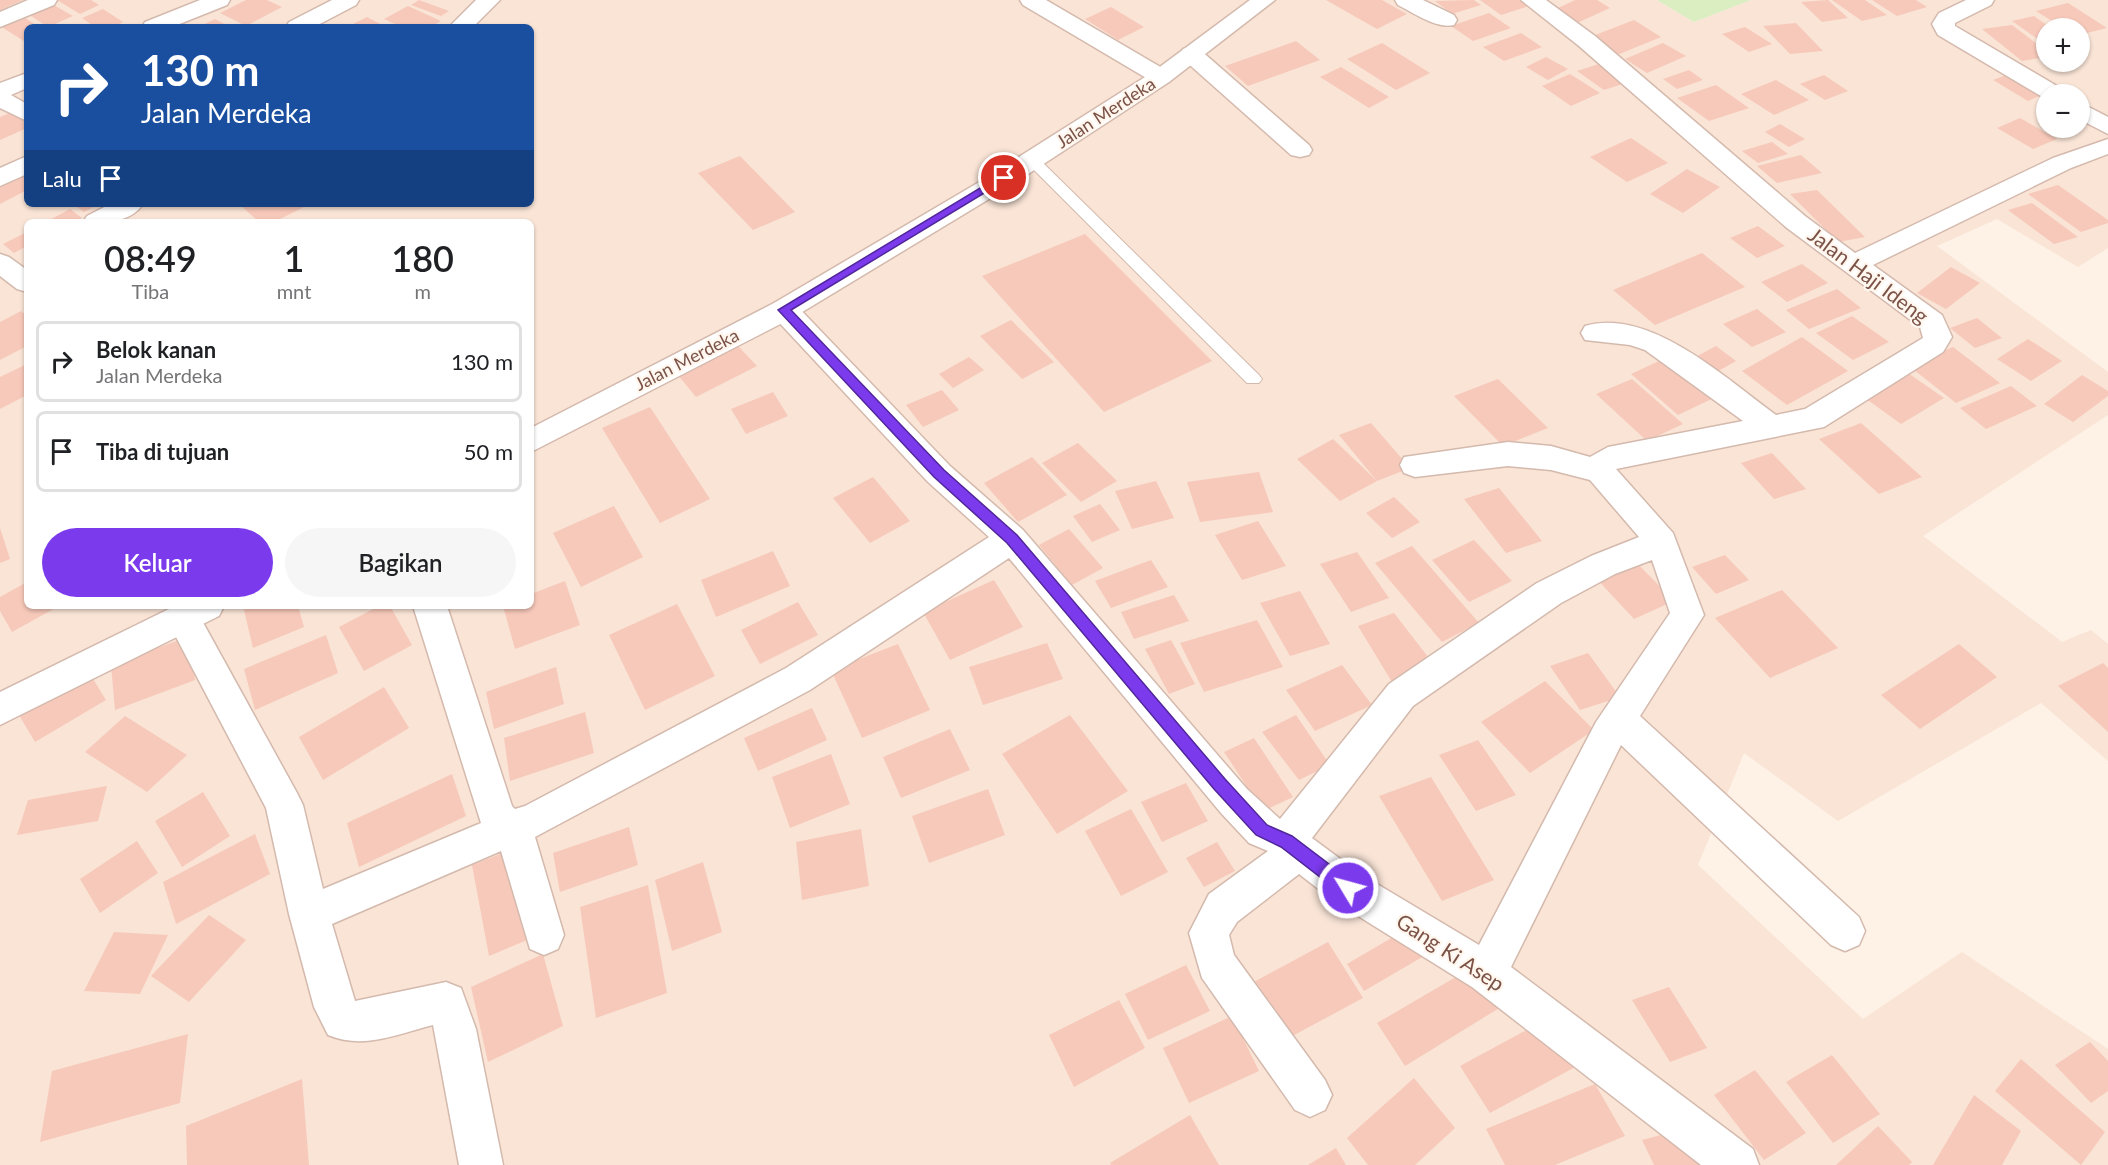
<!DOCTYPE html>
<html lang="id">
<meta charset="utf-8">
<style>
body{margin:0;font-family:Lato,sans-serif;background:#f6f6f6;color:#202124;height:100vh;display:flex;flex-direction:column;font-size:22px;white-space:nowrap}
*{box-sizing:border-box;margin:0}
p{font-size:20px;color:#757577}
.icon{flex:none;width:33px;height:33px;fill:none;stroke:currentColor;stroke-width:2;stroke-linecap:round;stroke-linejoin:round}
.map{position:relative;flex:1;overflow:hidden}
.drawer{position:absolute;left:24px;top:219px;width:510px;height:390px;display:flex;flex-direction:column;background:#fff;border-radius:9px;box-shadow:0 2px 4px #0004}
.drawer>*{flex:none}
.top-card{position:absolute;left:24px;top:24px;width:510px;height:183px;border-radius:9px;box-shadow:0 2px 4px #0004;background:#1a4fa0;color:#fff;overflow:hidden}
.controls{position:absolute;left:2036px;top:18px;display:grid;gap:12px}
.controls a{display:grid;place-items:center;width:54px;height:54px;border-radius:50%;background:#fff;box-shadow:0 2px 4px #0004;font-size:30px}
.pin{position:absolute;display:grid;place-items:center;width:51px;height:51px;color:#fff;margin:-26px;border:3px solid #fff;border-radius:50%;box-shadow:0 2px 6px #0007}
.me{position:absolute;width:66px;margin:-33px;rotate:307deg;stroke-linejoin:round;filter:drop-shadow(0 0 4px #0008)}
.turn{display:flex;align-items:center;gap:21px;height:126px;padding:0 18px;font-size:27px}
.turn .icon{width:78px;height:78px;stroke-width:2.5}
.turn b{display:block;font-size:42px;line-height:51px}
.then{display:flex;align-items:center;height:57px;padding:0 18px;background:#0003;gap:12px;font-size:22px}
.eta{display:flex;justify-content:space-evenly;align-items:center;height:102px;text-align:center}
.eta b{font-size:36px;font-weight:600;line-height:42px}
.button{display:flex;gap:12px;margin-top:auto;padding:12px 18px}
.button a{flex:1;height:69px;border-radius:36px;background:#7c3aed;color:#fff;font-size:24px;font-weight:600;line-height:69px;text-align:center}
.button a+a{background:#f6f6f6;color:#202124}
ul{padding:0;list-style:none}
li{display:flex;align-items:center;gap:18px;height:81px;margin:0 12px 9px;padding:0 6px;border:3px solid #e0e0e0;border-radius:9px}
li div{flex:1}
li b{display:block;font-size:22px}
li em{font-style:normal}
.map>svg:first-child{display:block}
.residential{fill:#f9e4d6;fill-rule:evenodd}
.green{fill:#daeec2}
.building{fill:#f7c9ba}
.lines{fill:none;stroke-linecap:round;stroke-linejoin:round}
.service-casing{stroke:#d4b9ad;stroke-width:2}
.minor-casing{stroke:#d4b9ad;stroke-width:3}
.tertiary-casing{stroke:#d4b9ad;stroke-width:3}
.service{fill:#fff;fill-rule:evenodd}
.minor{fill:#fff;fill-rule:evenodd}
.tertiary{fill:#fff;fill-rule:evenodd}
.route{fill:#7c3aed;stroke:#51269a;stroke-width:1.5}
.labels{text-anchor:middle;stroke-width:4.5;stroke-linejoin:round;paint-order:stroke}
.far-street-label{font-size:18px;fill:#7b5247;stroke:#fff6ee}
.street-label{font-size:21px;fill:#7b5247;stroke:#fff6ee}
</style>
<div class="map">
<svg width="2108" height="1165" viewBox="0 0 2108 1165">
<rect width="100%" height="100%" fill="#fef1e6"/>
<path class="residential" d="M0 0H1657L1694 22 1751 0H2108V248L2078 267 1997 219 1937 246 2108 372V415L1923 536 2062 642 2091 630 2108 644V761L2041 703 1838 821 1744 753 1698 865 1863 1019 1962 952 2108 1049V1165H0ZM27 27H531V204H27ZM2046 28H2079V62H2046ZM2046 94H2079V128H2046ZM27 222H531V606H27Z"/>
<path class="green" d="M1657 0H1751L1694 22Z"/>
<path class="building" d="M0 0H23L0 10Z
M57 0H91L99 5 80 14Z
M246 0H267L282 7 246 26 220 13Z
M419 0 449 11 441 16 411 5Z
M1326 0H1382L1407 14 1377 29Z
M1474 0 1481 5 1452 14 1435 1Z
M1480 0H1521L1529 6 1501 15Z
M1575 0H1597L1610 8 1577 23 1554 10Z
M1828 0 1848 18 1822 22 1801 2Z
M1832 0H1865L1887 15 1862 21Z
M1872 0H1916L1927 7 1897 16Z
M2068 3 2107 28 2079 35V28H2063L2036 11Z
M52 4 73 16 48 27 28 14Z
M408 6 441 21 430 27H401L384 19Z
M1111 7 1144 27 1118 40 1085 19Z
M103 9 123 22 113 27H95L82 18Z
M1489 13 1511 28 1473 41 1451 26Z
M22 16 39 27H27V43L0 26Z
M2034 16 2051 28H2046V45L2012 21Z
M367 17 386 27H347Z
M215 19 230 27H198Z
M1634 20 1661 37 1617 55 1590 37Z
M1796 23 1823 51 1790 54 1763 26Z
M2012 25 2046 51V57L2022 61 1982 29Z
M1745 27 1772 44 1749 52 1722 34Z
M1521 33 1542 47 1504 61 1483 47Z
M1296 41 1320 60 1248 86 1225 66Z
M1382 43 1430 73 1396 90 1347 59Z
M1663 43 1686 56 1647 73 1625 59Z
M1546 57 1568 69 1548 80 1526 67Z
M1605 62 1632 81 1604 90 1577 71Z
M1341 67 1389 97 1369 108 1320 77Z
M1689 70 1703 80 1677 89 1663 79Z
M2011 73 2046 93 2028 101 1993 80Z
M1570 74 1600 93 1571 106 1542 86Z
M1824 75 1848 91 1825 100 1800 84Z
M1776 80 1809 100 1774 115 1741 94Z
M1716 85 1749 108 1709 121 1677 98Z
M12 112 27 124V128L0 140V117Z
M2020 118 2057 139 2033 149 1997 128Z
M1780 124 1805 139 1789 147 1765 132Z
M1631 138 1668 163 1627 182 1590 157Z
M1772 142 1788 154 1758 163 1742 151Z
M1801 155 1822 173 1777 183 1757 166Z
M740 156 795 212 753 230 698 173Z
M27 169V190L0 204V183Z
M1687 169 1720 187 1683 213 1650 194Z
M2058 185 2108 220V223L2081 232 2028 194Z
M1817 190 1865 237 1838 242 1790 194Z
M2032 203 2078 237 2054 244 2008 210Z
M73 204H99L84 212Z
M239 204H310L274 222H259Z
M70 209 82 218 74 222H46Z
M1758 226 1785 246 1757 258 1730 238Z
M27 232V246L14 253 3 244Z
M1085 234 1212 361 1104 412 982 276Z
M1702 253 1745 287 1655 325 1613 290Z
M1802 264 1828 283 1787 302 1761 282Z
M1951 267 1980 283 1946 309 1917 293Z
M1837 289 1861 308 1809 329 1786 310Z
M1757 309 1786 332 1752 347 1723 324Z
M21 311 27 316V346L0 360V322Z
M1852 316 1889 342 1853 360 1816 333Z
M1977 318 2002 338 1975 348 1950 328Z
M1011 320 1054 362 1022 379 980 336Z
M1802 337 1848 371 1787 405 1742 371Z
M2028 339 2062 361 2031 381 1997 359Z
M737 345 757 366 696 397 677 374Z
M1716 346 1736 361 1708 377 1688 361Z
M1953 347 2000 383 1956 403 1909 366Z
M1672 355 1720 395 1678 415 1631 374Z
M969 357 984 370 953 388 939 374Z
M27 364V395L0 409V377Z
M1908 373 1944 398 1901 424 1865 398Z
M2082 375 2108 391V396L2073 422 2044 404Z
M1498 379 1548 428 1503 446 1454 396Z
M1632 379 1683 424 1647 441 1596 394Z
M2011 386 2037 406 1986 429 1960 408Z
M942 390 959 410 923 427 906 405Z
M773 392 788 416 746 434 731 409Z
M650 407 710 499 660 523 602 428Z
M1371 423 1410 468 1377 481 1340 501 1297 459 1333 439 1377 481 1339 435Z
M1861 423 1922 477 1879 494 1819 439Z
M1078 443 1117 481 1081 502 1042 463Z
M1772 453 1806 489 1774 499 1741 463Z
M1032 457 1067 495 1018 522 984 483Z
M1259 472 1273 512 1200 522 1187 482Z
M873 477 910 521 870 543 833 498Z
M1156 481 1174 518 1132 529 1115 491Z
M1499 488 1542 541 1506 553 1464 499Z
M1394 497 1420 522 1392 538 1366 513Z
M1100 504 1120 530 1092 542 1073 516Z
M614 506 643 557 581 587 553 533Z
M1258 521 1286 566 1242 580 1215 535Z
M0 528 10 559 0 563Z
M1069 529 1103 568 1072 585 1039 545Z
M1474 540 1512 581 1469 602 1432 560Z
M1412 546 1479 623 1442 642 1375 563Z
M773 551 790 586 716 617 701 580Z
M1357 552 1389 598 1351 612 1320 564Z
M1725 555 1749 580 1716 594 1692 567Z
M1151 560 1168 587 1111 608 1095 581Z
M1634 560 1674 601 1634 619 1595 577Z
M994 580 1023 627 950 660 923 612Z
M565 581 580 625 515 649 503 606H531V594Z
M27 582V606H59L12 632 0 611V597Z
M1782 590 1838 648 1770 678 1715 618Z
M1300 591 1330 644 1290 656 1260 603Z
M1174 595 1189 621 1134 639 1121 612Z
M798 602 818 635 760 664 741 630Z
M677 604 715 676 645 710 609 635Z
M243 606H298L304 627 253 648Z
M379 606H390L412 645 364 671 339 627Z
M1394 613 1432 662 1392 682 1358 626Z
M1257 620 1283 667 1204 692 1180 643Z
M326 635 338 673 255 710 244 669Z
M190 636 195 680 115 710 111 665Z
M1171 640 1195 684 1169 694 1145 649Z
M1047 643 1063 679 983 705 969 667Z
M898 644 930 710 862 738 831 670Z
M1959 644 1997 677 1920 729 1881 695Z
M1588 653 1620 697 1580 710 1550 666Z
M2103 663 2108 668V732L2058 686Z
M1342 665 1372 705 1315 731 1286 690Z
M556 667 564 704 494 729 486 692Z
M90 674 106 700 35 742 19 715Z
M1545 681 1594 730 1530 773 1481 722Z
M384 687 409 728 323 780 299 737Z
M812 708 827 740 758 771 744 738Z
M585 712 594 753 510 781 504 738Z
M1070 715 1128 791 1057 834 1002 754Z
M1296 715 1330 765 1299 780 1262 732Z
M125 716 187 755 147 792 85 752Z
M950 729 970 770 901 798 883 757Z
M1254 738 1293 797 1263 811 1224 752Z
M1478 740 1516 795 1476 811 1439 755Z
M831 754 850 804 790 828 772 777Z
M452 774 466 816 359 867 347 823Z
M1431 777 1494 880 1442 901 1379 796Z
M1186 783 1208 821 1162 842 1141 802Z
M107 786 98 821 17 835 28 800Z
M988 789 1005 835 929 863 912 816Z
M203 792 230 836 182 867 155 821Z
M1131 809 1168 872 1121 896 1085 831Z
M629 827 638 865 560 892 553 853Z
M861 829 869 886 802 900 796 842Z
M255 834 270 874 176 924 163 882Z
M137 841 158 873 100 913 80 879Z
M1217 842 1235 871 1204 887 1186 858Z
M518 847 537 936 489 956 472 865Z
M703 862 722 932 672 951 655 880Z
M648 885 667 993 596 1018 580 907Z
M209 915 246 940 189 1002 151 976Z
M1405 930 1424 956 1364 991 1347 964Z
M114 932 168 935 140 994 84 991Z
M1328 942 1363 998 1283 1041 1250 984Z
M543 954 563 1026 488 1062 471 987Z
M1186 965 1210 1011 1148 1040 1125 994Z
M1473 967 1501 1007 1405 1066 1377 1023Z
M1669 987 1707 1048 1670 1062 1632 1000Z
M1119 1000 1145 1048 1074 1087 1049 1035Z
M1232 1016 1259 1071 1189 1103 1163 1048Z
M1545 1020 1577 1066 1490 1113 1460 1066Z
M188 1034 180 1103 40 1142 52 1071Z
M2090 1042 2108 1061V1091L2091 1103 2055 1065Z
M1832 1055 1880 1114 1833 1143 1786 1082Z
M2021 1059 2105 1132 2081 1165 1995 1091Z
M1755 1070 1806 1133 1764 1160 1714 1095Z
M1414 1078 1455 1128 1415 1165H1368L1347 1138Z
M302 1079 309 1165H187L186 1126Z
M1595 1084 1625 1136 1555 1165H1505L1486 1129Z
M1974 1095 2021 1131 2002 1165H1933Z
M1190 1115 1219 1165H1111L1110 1163Z
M1878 1126 1912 1162 1909 1165H1836Z
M1687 1128 1705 1165H1654L1642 1140Z
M1336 1148 1346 1165H1308Z"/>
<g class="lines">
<defs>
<path id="service" d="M1032 156 1037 157 1259 375 1262 379 1259 383H1247L1027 163 1025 160 1027 157Z"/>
<path id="minor" d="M28 0H57L54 5 0 27V12Z
M200 0H230L227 5 172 27H142L145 22Z
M332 0H359L356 5 314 27H286L289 22Z
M476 0H500L473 27H449Z
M1020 0H1046L1169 72 1173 77 1169 82H1153L1023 5Z
M1395 0H1423L1454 15 1457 20 1454 25C1436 29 1414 13 1398 5Z
M1521 0H1546L1595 36 1805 216 1855 253 2053 158 2108 139V154L2071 168 1873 265 1942 315 1952 337 1943 352 1824 427 1616 469 1673 533 1704 615 1640 716 1859 917 1865 931 1859 945 1845 951 1831 945 1621 745 1511 967 1753 1149 1759 1165H1701L1472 987 1334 901 1299 874 1237 922 1229 935 1234 955 1325 1080 1332 1095 1325 1110 1310 1117 1295 1110 1202 978 1189 933 1209 894 1268 851 1249 843 1221 813 1009 558 810 690 535 837 564 935 558 949 544 955 530 949 501 851 332 924 355 1001 446 982 461 988 476 1029 503 1165H459L433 1025C397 1034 364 1050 328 1035L314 1007 289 914 266 808 166 618 171 608H195L297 793 303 805 323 889 481 823 413 606H447L512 806 515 809 525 806 786 668 989 537 928 482 774 317 770 310 774 303 784 301 794 303 950 466 1023 530 1247 789 1280 819 1389 684 1537 583 1591 556 1639 537 1590 480 1551 470 1508 466 1415 477 1404 473 1400 465 1404 457 1508 442 1551 446 1590 457 1608 447 1743 421 1645 350 1630 345 1585 340 1581 333 1585 326C1650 307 1726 379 1776 415L1805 409 1923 338 1920 327 1787 228 1579 46ZM1652 560 1670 613 1596 722 1479 945 1362 875 1312 838 1413 706 1561 603 1615 574Z
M1966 0H1994L1991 5 1955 23V26L2062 89 2065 94H2046V99L1938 35 1932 24 1939 13Z
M1191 47 1199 49 1309 145 1312 150 1309 155 1300 157 1291 155 1183 59 1180 54 1183 49Z
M27 73V88L11 95 27 104V121L0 108V83Z
M2079 102 2108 117V134L2079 119Z
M27 156V174L0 186V168Z
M110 204H143C130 224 104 222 83 222L87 216Z
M0 254 9 257 27 270V292L17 289 0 276Z"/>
<path id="tertiary" d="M1250 0H1275L1169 82 999 193 794 317 531 452V428L774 303 981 181 1153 72Z
M175 606H224L219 616 0 725V692Z"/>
</defs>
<use href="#service" class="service-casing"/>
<use href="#minor" class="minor-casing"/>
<use href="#tertiary" class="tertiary-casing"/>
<use href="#service" class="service"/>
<use href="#minor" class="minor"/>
<use href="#tertiary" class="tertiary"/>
</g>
<path class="route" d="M1000 176 1009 178 791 310 944 470 1017 535 1225 779 1267 825 1292 836 1354 883 1356 888 1354 894 1348 896 1342 894 1281 847 1256 835 1214 789 1007 543 934 477 778 310Z"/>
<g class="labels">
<g class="far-street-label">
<text transform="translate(1106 113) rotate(-33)" y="6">Jalan Merdeka</text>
<text transform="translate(687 360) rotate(-27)" y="6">Jalan Merdeka</text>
</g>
<g class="street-label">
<text transform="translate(1868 276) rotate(37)" y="7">Jalan Haji Ideng</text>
<text transform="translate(1450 953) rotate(33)" y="7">Gang Ki Asep</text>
</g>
</g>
</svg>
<div class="controls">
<a>+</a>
<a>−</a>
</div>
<div class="pin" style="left:1004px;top:178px;background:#d93025"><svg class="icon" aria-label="arrive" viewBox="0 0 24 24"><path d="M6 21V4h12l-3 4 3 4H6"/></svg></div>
<svg class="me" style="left:1348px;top:888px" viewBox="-20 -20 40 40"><circle r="17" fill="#7c3aed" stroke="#fff" stroke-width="3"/><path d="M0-11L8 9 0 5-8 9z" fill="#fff"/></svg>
<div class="top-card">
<div class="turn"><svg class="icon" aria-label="right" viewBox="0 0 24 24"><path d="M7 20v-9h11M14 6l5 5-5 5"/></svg><div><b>130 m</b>Jalan Merdeka</div></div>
<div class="then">Lalu<svg class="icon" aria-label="arrive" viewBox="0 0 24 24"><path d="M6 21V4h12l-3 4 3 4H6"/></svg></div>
</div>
<section class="drawer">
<div class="eta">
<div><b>08:49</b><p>Tiba</p></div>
<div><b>1</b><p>mnt</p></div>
<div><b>180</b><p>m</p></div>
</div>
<ul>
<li><svg class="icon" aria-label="right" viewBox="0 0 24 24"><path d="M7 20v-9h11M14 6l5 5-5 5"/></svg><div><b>Belok kanan</b><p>Jalan Merdeka</p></div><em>130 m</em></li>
<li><svg class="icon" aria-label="arrive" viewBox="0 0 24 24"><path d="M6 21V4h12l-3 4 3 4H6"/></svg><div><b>Tiba di tujuan</b></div><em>50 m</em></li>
</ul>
<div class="button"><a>Keluar</a><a>Bagikan</a></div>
</section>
</div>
